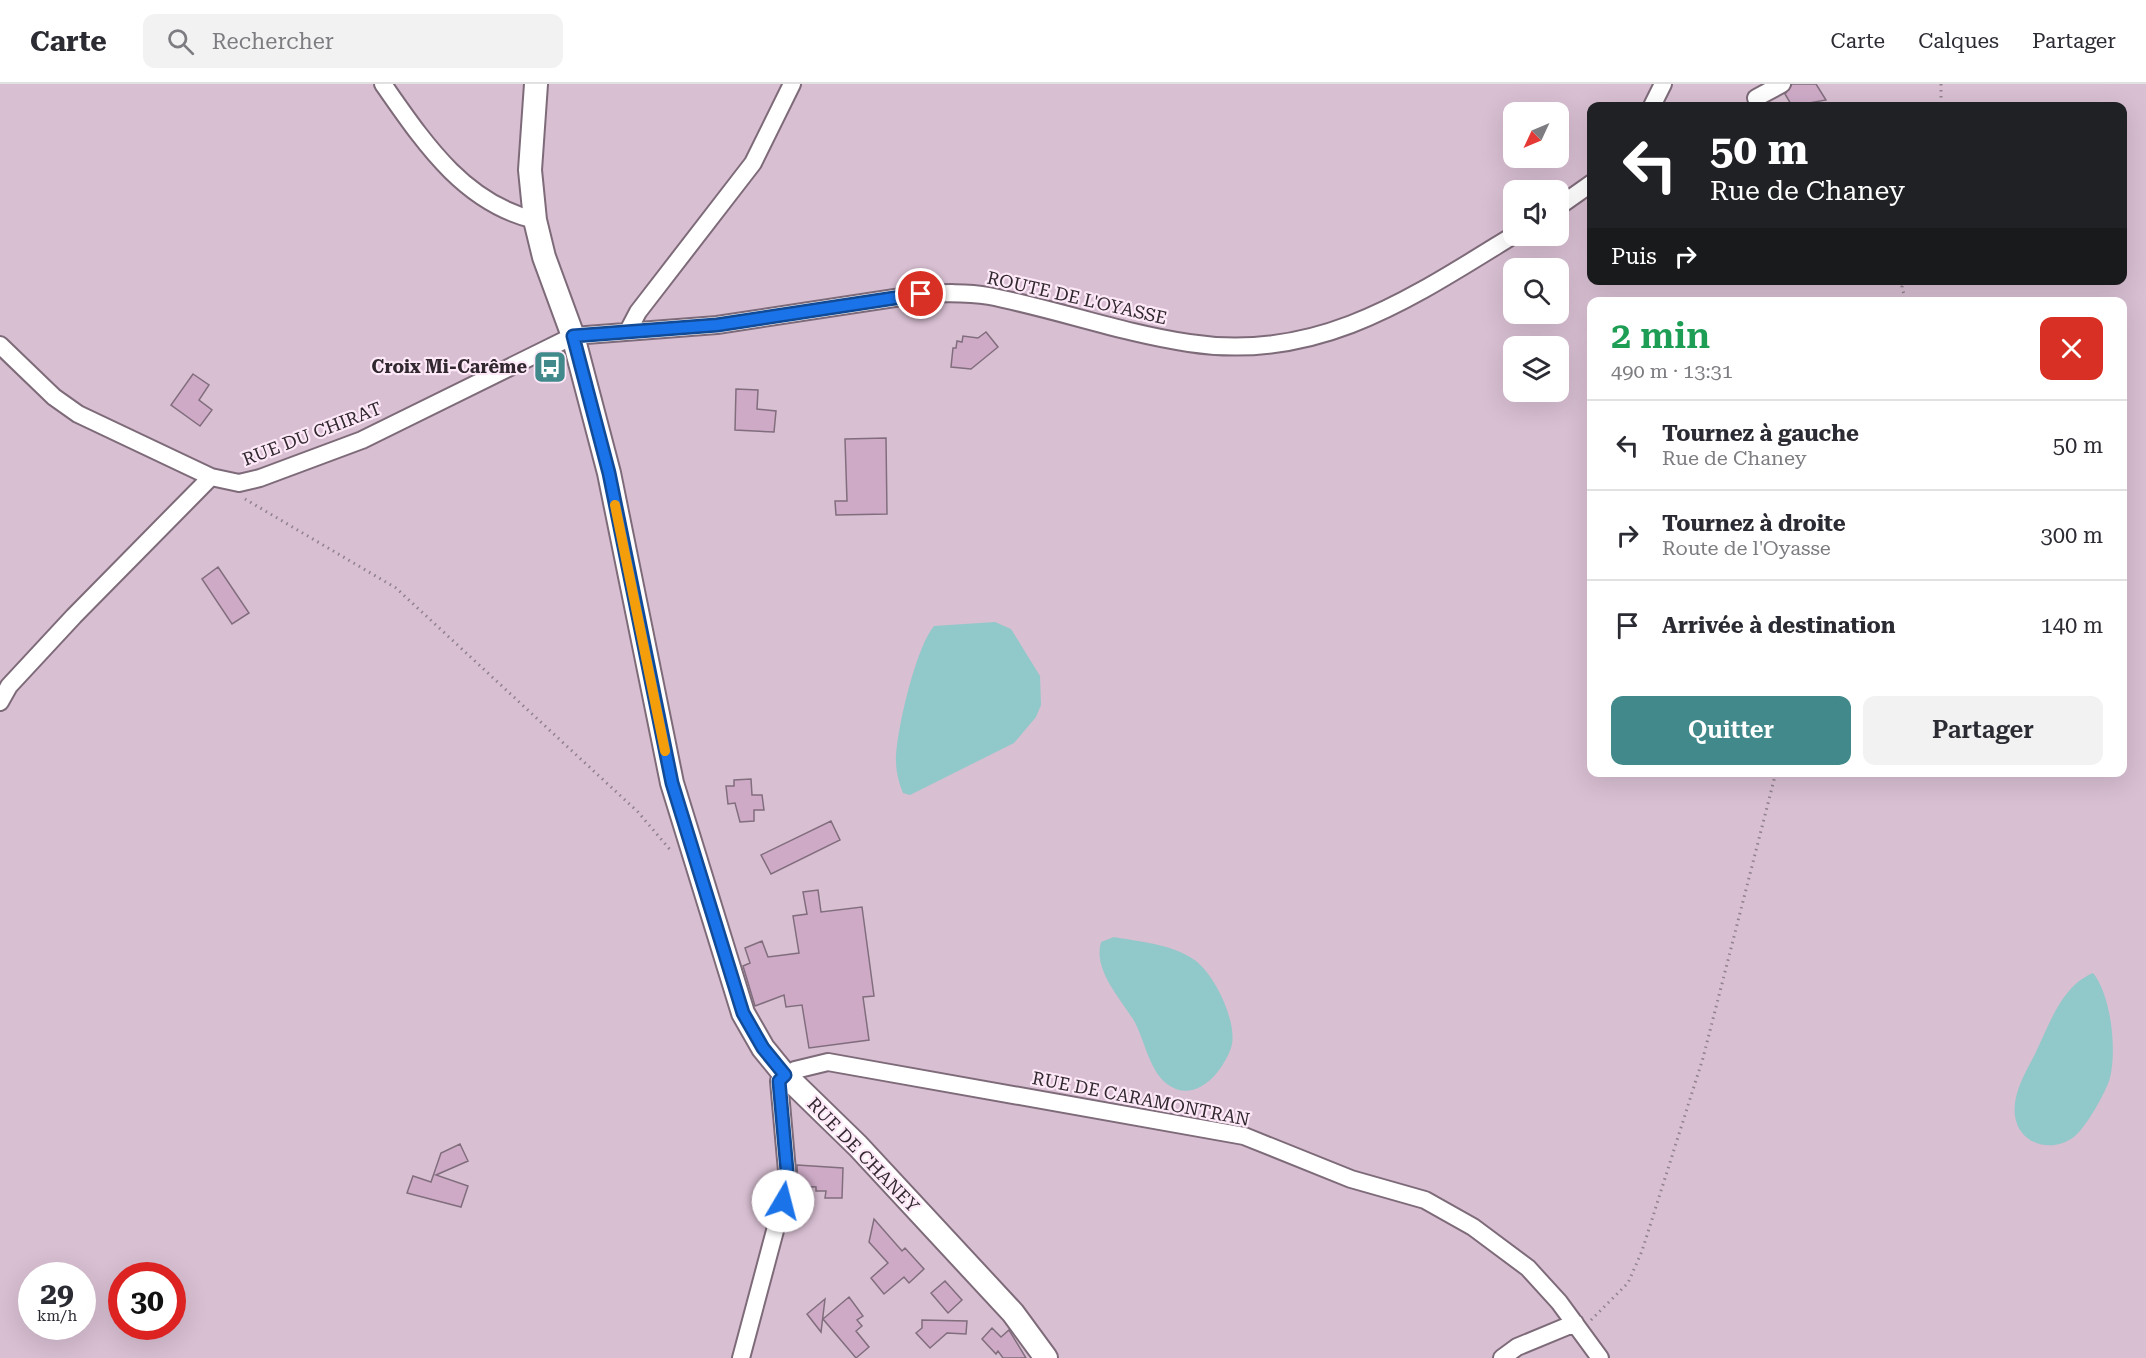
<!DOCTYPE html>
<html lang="fr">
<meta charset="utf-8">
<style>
body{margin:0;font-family:"Roboto Serif",serif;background:#f2f2f3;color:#2b2b33;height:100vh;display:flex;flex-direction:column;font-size:22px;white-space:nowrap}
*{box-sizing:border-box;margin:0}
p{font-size:20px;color:#7c7c81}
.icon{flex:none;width:33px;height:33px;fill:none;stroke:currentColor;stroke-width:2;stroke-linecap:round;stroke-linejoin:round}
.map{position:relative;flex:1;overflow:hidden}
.panel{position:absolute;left:1587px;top:213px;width:540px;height:480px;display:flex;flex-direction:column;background:#fff;border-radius:12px;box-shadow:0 6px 24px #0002}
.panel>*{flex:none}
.top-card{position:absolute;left:1587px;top:18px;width:540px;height:183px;border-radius:12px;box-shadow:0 6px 24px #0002;background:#202124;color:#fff;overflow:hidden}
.needle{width:39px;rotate:226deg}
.fabs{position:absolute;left:1503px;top:18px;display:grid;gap:12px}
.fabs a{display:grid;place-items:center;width:66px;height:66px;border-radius:12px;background:#fff;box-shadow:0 6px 24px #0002;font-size:30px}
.speed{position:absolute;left:18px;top:1178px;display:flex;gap:12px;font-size:30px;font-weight:700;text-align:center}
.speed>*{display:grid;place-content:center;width:78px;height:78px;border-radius:50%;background:#fff;box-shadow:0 6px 24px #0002;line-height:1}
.speed small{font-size:15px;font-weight:400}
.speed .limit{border:9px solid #d22;background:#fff;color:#111}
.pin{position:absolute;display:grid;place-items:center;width:51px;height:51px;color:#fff;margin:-26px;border:3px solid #fff;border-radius:50%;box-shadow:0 2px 6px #0007}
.me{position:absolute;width:66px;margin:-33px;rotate:8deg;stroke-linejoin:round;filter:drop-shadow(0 0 4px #0008)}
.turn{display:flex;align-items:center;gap:21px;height:126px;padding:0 24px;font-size:27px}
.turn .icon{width:78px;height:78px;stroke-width:2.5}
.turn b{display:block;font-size:42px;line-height:51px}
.then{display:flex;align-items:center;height:57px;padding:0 24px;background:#0003;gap:12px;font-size:22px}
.round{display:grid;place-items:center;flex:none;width:63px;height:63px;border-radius:12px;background:#f2f2f3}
.overview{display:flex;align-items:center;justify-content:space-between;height:102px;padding:0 24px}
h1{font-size:36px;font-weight:600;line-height:45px;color:#1e9e55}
.action{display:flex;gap:12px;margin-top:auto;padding:12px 24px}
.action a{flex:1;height:69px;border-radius:12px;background:#41898b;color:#fff;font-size:24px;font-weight:600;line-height:69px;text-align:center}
.action a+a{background:#f2f2f3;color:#2b2b33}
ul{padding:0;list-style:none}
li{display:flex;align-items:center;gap:18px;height:90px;padding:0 24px;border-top:2px solid #e1e1e2}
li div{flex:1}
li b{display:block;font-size:22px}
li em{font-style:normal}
header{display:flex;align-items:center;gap:36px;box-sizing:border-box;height:84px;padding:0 30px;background:#fff;border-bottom:2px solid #e1e1e2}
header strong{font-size:28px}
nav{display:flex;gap:33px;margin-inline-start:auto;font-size:21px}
.search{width:420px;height:54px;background:#f2f2f3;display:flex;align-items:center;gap:15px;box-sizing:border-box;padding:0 21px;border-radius:12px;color:#7c7c81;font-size:22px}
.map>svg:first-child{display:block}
.green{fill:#d8bfd2;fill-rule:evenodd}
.water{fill:#91c8c9}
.building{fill:#ceaac7;stroke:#816e7d;stroke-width:1.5}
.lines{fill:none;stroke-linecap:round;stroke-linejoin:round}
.street-casing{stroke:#7e6b79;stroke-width:20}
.secondary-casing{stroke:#7e6b79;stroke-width:26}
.path{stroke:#90828d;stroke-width:3;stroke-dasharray:1.5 4.5;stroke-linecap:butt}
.street{stroke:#fff;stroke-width:16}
.secondary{stroke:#fff;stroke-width:22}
.route-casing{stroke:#114b97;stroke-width:15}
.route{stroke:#1a73e8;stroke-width:10}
.slow{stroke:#f59e0b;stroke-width:10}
.labels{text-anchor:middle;stroke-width:4.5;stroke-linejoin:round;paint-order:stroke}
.street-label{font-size:18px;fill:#30282e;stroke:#fde8f8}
.poi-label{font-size:18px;font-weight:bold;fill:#30282e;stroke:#fde8f8;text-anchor:end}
</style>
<header>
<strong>Carte</strong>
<div class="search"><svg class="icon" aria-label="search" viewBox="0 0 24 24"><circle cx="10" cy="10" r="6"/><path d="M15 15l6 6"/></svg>Rechercher</div>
<nav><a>Carte</a><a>Calques</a><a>Partager</a></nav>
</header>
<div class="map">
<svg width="2146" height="1274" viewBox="0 0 2146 1274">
<rect width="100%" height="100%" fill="#fde8f8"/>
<path class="green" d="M0 0H2146V1274H0ZM1592 22H2122V196H1592ZM1514 28H1558V74H1514ZM1514 106H1558V152H1514ZM1514 184H1558V230H1514ZM1592 218H2122V688H1592ZM1514 262H1558V308H1514ZM32 1191H82V1242H32ZM122 1191H172V1242H122Z"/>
<path class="water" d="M995 538 1011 545 1040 592 1041 621 1036 633 1014 659 910 711 903 709C899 699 896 688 896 677 896 648 916 563 934 542Z
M1114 853C1141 858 1171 860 1193 875 1214 888 1239 940 1231 964 1222 989 1195 1021 1167 1000 1148 985 1145 955 1133 935 1119 913 1093 885 1101 858Z
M2093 889C2111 911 2117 965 2110 994 2106 1008 2086 1043 2075 1052 2053 1070 2019 1061 2015 1032 2012 1011 2025 989 2034 972 2049 942 2061 902 2093 889Z"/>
<path class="building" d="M1792 0H1816L1826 16 1792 22 1785 10Z
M986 248 998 263 971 285 951 283 953 264H956L957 257 962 258 963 252 978 254Z
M193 290 209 301 199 316 212 326 200 342 171 321Z
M736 305 758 306 757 325 776 327 774 348 735 346Z
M886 354 887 430 836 431 835 417H847L845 355Z
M218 483 249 529 232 540 202 495Z
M751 695 752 711H762L764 726H754V737L740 738 735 719 728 720 726 702H734V696Z
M831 737 840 756 771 790 761 771Z
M818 806 821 828 862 823 874 912 863 913 869 956 809 964 802 921 786 923 784 911 755 922 743 882 750 879 745 864 762 857 768 873 799 869 793 832 807 830 803 808Z
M460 1060 468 1077 436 1091 468 1102 461 1123 407 1109 413 1092 431 1098 441 1069Z
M797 1081 843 1084 842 1114H825L826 1107H816V1103L798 1102Z
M874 1135 902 1167 905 1164 924 1185 909 1199 904 1193 884 1210 871 1194 888 1179 869 1158Z
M945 1197 962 1216 948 1229 931 1209Z
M849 1213 863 1232 857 1236 862 1242 856 1247 869 1263 856 1274 823 1235Z
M825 1215 821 1248 807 1230Z
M922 1236 967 1237 966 1250 947 1249 930 1264 916 1249 922 1244Z
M992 1244 1001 1253 1009 1246 1026 1274H1003L998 1267 996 1270 982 1255Z"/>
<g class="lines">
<defs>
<path id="street" d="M383 0C423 57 463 119 535 136
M1756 14 1782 0
M1652 22 1663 0
M1558 123 1592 99
M628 247 638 228 753 79 792 0
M0 261 54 313 78 330 211 393 239 399 260 394 362 356 573 252 717 241 921 210C943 209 967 208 989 212 1056 225 1121 249 1189 259 1317 279 1410 215 1514 151
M0 618 9 602 74 532 211 393
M741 1274 788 1098 779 997 795 986 828 978 1244 1052 1351 1095 1425 1116 1473 1143 1528 1184 1559 1218 1600 1274
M1502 1274 1517 1263 1575 1239"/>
<path id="secondary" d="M536 0 530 86 535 136 544 173 573 252 609 389 672 699 743 929 763 964 785 991 858 1062 1013 1229 1046 1274"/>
</defs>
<use href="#street" class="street-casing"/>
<use href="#secondary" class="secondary-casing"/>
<path class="path" d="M1941 0V22
M1904 196 1902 203 1906 218
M245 415 396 504 638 728 672 768
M1591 1236 1628 1199 1642 1167 1703 974 1776 688"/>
<use href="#street" class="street"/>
<use href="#secondary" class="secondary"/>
</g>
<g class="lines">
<defs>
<path id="route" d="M783 1117 788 1098 779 997 785 991 763 964 743 929 672 699 609 389 573 252 717 241 921 210"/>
</defs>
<use href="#route" class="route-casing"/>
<use href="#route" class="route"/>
<path class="slow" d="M615 421 665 667"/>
</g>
<defs>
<symbol id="bus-square" viewBox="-11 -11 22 22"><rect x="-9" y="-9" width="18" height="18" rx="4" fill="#41898b" stroke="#fde8f8"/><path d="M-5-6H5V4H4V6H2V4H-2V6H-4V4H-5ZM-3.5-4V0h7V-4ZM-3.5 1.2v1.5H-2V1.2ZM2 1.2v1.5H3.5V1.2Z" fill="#fff"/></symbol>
</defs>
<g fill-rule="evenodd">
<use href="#bus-square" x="531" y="264" width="38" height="38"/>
</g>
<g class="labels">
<g class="street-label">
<text transform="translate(1077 214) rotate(13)" y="6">ROUTE DE L'OYASSE</text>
<text transform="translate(312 350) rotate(-21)" y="6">RUE DU CHIRAT</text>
<text transform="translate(1141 1015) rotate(11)" y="6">RUE DE CARAMONTRAN</text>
<text transform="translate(863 1071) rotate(46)" y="6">RUE DE CHANEY</text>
</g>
<g class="poi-label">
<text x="527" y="289">Croix Mi-Carême</text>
</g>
</g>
</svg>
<div class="fabs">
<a><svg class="needle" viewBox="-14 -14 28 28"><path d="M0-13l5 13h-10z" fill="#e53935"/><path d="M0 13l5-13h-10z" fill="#7c7c81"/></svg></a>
<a><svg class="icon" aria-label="sound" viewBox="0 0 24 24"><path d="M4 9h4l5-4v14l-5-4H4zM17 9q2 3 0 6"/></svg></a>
<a><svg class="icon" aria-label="search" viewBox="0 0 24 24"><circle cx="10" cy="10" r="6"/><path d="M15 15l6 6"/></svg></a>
<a><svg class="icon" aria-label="layers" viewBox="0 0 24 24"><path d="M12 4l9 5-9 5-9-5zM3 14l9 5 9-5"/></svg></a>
</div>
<div class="speed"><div>29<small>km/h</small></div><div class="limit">30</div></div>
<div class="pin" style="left:921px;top:210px;background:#d93025"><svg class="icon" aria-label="arrive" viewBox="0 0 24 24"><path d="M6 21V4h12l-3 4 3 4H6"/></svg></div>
<svg class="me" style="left:783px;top:1117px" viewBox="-20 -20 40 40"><circle r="19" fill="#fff"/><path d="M0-13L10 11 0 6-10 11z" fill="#1a73e8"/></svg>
<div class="top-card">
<div class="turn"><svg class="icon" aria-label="left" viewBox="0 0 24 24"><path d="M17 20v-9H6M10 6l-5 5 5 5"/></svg><div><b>50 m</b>Rue de Chaney</div></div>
<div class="then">Puis<svg class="icon" aria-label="right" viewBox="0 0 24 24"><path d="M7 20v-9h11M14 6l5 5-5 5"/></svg></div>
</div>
<section class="panel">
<div class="overview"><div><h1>2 min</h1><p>490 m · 13:31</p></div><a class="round" style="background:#d93025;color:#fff"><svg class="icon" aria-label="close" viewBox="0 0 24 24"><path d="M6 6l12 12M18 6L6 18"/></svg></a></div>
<ul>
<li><svg class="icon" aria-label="left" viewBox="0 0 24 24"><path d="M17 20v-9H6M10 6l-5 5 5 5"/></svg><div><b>Tournez à gauche</b><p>Rue de Chaney</p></div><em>50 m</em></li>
<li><svg class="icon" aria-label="right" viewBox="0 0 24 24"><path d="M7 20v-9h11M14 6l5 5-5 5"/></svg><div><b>Tournez à droite</b><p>Route de l'Oyasse</p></div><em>300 m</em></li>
<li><svg class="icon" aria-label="arrive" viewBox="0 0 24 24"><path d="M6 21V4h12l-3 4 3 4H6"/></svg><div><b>Arrivée à destination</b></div><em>140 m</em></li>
</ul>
<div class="action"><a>Quitter</a><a>Partager</a></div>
</section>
</div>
